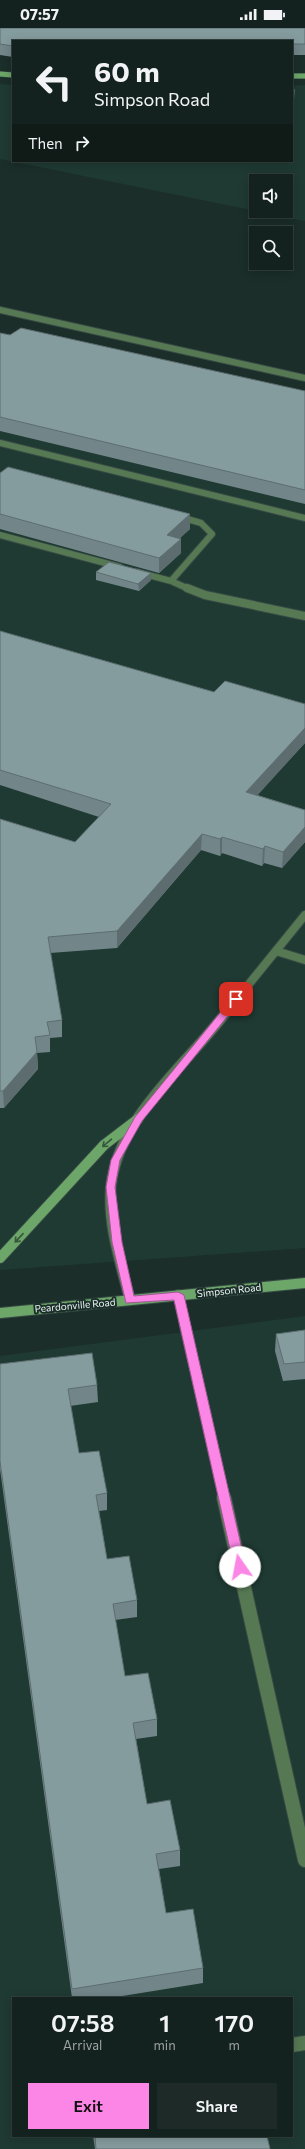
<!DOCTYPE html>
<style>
body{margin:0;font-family:Commissioner,sans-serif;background:#1d2a28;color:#f1f3f6;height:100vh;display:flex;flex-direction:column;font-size:15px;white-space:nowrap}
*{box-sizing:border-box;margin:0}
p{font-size:13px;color:#9da4a4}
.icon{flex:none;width:22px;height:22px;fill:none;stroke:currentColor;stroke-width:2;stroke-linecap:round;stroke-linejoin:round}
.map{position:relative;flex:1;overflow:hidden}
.panel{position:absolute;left:12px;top:1969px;width:281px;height:140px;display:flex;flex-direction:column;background:#14221f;border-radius:0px;box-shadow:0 2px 10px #0003,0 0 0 1px #333f3d}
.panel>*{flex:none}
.banner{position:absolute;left:12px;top:12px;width:281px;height:122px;border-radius:0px;box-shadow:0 2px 10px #0003,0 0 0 1px #333f3d;background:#14221f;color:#f1f3f6;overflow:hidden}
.controls{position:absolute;left:249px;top:146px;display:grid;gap:8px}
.controls a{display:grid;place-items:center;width:44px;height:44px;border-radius:0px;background:#14221f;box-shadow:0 2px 10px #0003,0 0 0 1px #333f3d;font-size:20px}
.pin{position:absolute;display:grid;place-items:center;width:34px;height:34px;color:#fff;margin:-17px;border-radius:8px;box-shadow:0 2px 6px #0006}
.me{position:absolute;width:44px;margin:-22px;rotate:348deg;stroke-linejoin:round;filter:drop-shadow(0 0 3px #0008)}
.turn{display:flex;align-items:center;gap:14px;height:84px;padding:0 16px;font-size:18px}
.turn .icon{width:52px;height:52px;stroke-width:2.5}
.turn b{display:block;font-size:28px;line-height:34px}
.then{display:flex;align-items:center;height:38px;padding:0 16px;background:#0003;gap:8px;font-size:15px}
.eta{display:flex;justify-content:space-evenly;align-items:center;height:68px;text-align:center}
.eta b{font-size:24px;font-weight:600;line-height:28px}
.button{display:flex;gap:8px;margin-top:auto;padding:8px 16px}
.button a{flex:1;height:46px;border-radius:0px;background:#fb86e5;color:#111;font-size:16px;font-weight:600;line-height:46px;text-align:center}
.button a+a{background:#1d2a28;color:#f1f3f6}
.status{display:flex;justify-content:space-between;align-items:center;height:28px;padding:0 20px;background:#14221f;direction:ltr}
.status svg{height:11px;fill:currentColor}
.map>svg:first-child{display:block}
.built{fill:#1f3a33;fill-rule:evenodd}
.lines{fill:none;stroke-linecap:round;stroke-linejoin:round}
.service-far3-casing{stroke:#384a45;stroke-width:8}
.service-far2-casing{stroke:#384a45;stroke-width:10}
.service-far1-casing{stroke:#384a45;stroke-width:12}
.service-casing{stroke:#384a45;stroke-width:16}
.tertiary-far1-casing{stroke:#384a45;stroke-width:10}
.tertiary-casing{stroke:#384a45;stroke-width:12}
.secondary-far1-casing{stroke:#384a45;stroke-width:6}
.secondary-casing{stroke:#384a45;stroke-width:12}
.service-far3{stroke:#567953;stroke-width:6}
.service-far2{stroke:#567953;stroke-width:8}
.service-far1{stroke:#567953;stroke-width:10}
.service{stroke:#567953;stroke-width:14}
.tertiary-far1{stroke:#567953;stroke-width:8}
.tertiary{stroke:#567953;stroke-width:10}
.secondary-far1{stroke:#6ca669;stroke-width:5}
.secondary{stroke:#6ca669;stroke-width:10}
.wall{fill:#728689}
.shaded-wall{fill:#5d6d6f}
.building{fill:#859c9f;stroke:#5d6d6f}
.oneway{stroke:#37583f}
.route{fill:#fb86e5;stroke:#a35795}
.labels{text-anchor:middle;stroke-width:4;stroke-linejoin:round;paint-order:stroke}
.street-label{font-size:10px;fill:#ecf7f4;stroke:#1b2e29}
</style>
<div class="status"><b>07:57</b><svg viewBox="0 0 49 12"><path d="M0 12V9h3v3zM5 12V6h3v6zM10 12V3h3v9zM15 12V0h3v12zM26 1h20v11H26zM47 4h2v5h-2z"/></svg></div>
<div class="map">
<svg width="305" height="2121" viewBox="0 0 305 2121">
<rect width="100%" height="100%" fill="#1b2e29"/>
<path class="built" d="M0 56 13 57V133H292V58L305 57V193L0 131ZM256 153H286V183H256Z
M0 315 305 376V1220L0 1242Z
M305 1288V2121H0V1328ZM13 1970H292V2108H13Z"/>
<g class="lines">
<defs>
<path id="service-far3" d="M0 282 305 350
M0 415 305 490
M0 507 120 539
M137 544 171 553 189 561
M171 553 212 506 201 495 177 488"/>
<path id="service-far2" d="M187 560 205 567 305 588
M276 923 305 932"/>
<path id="service-far1" d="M178 1267 224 1471"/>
<path id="service" d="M224 1470 305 1832
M292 2017 305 2015"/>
<path id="tertiary-far1" d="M245 961 305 887"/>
<path id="tertiary" d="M130 1272C121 1236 107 1196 111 1158 117 1100 167 1053 203 1012 218 995 232 977 246 960"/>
<path id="secondary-far1" d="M0 46 13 47
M292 48H305"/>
<path id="secondary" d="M0 1230 104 1117 138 1091
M0 1285 305 1255"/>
</defs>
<use href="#service-far3" class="service-far3-casing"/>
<use href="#service-far2" class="service-far2-casing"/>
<use href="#service-far1" class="service-far1-casing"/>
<use href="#service" class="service-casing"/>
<use href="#tertiary-far1" class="tertiary-far1-casing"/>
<use href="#tertiary" class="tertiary-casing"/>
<use href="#secondary-far1" class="secondary-far1-casing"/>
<use href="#secondary" class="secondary-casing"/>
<use href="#service-far3" class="service-far3"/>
<use href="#service-far2" class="service-far2"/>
<use href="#service-far1" class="service-far1"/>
<use href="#service" class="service"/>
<use href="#tertiary-far1" class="tertiary-far1"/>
<use href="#tertiary" class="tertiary"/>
<use href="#secondary-far1" class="secondary-far1"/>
<use href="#secondary" class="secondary"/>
</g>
<path class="wall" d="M0 0H305V27H292V13H13V29L0 27Z
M0 305 305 363V476L0 403Z
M0 445 190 486V501L180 510 181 511V525L159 545 0 501Z
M96 544 151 552 139 563 96 552Z
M0 603 214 664 305 676V715L304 716 257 767 305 782V814L282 840 264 835 262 838 222 825 220 828 201 822 117 920 50 925 62 992V1009L50 1010V1024L37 1025 38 1041 4 1080H0V791L75 814 99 789 0 757Z
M305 1302V1351L283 1353 275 1323 276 1306Z
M0 1336 97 1357 98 1374 70 1378 79 1425 107 1465V1482L99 1483 107 1531 137 1572V1589L115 1592 125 1648 157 1691V1708L136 1711 147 1776 180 1822V1838L159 1841 166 1885 203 1940V1955L110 1970H72L0 1441Z
M93 2108H267L270 2121H95Z"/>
<path class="shaded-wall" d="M295 61 294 72 292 73V63Z
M190 486V501L167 522V507Z
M181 511V525L159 545V530Z
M151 545V552L139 563 138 556Z
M305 700V715L304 716 246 780V764Z
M305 799V814L282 840 283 824Z
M202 806 201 822 117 920V903Z
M222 809V825L220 828V811Z
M265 818 264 835 262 838 263 821Z
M37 1024 38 1041 4 1080 3 1063Z"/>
<path class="building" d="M0 0H305V16H292V13H13V18L0 16Z
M21 300 305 363V462L0 389V305L10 307Z
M8 439 190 486 167 507 181 511 159 530 0 486V445Z
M109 534 151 545 138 556 96 544Z
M0 603 214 664 225 653 305 676V700L246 764 305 782V799L283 824 265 818 263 821 222 809 220 811 202 806 117 903 48 909 62 992 47 994 50 1007 35 1009 37 1024 3 1063H0V791L75 814 111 776 0 742Z
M305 1302V1334L284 1336 276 1306Z
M92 1325 97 1357 68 1361 79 1425 99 1423 107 1465 96 1467 107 1531 129 1528 137 1572 113 1576 125 1648 148 1645 157 1691 133 1695 147 1776 170 1772 180 1822 156 1826 166 1885 193 1881 203 1940 72 1961 0 1433V1336Z
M95 2108H267L270 2121H96Z"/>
<defs><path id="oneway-shaft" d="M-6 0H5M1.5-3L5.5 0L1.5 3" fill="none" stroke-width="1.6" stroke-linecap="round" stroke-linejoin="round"/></defs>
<g class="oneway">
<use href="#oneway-shaft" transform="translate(107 1115) rotate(140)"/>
<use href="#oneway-shaft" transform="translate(19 1210) rotate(133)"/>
</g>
<path class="route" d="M236 968 240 969V973L142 1093 120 1132 115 1159 122 1214 134 1268 178 1264 184 1267 246 1539 240 1543 234 1539 174 1272 126 1275 112 1214 106 1159 111 1132 135 1089 233 969Z"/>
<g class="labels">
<g class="street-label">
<text transform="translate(229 1262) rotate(-6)" y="4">Simpson Road</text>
<text transform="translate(75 1277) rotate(-5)" y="4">Peardonville Road</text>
</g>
</g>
</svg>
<div class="controls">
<a><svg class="icon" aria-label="sound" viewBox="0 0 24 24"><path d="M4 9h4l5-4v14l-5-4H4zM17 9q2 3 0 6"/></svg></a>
<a><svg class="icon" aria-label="search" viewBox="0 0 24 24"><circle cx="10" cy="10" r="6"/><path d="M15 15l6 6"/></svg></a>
</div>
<div class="pin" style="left:236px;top:971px;background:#d93025"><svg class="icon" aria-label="arrive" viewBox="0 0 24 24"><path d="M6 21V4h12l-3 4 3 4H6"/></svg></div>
<svg class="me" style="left:240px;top:1539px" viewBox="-20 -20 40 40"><circle r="19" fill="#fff"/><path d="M0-13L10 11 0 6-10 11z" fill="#fb86e5"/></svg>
<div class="banner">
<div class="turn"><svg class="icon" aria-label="left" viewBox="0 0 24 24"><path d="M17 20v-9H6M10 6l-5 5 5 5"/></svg><div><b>60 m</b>Simpson Road</div></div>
<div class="then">Then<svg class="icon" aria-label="right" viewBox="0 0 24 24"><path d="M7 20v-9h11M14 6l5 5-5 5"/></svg></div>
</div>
<section class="panel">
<div class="eta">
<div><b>07:58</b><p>Arrival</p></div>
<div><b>1</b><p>min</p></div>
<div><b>170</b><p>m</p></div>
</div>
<div class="button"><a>Exit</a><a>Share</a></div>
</section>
</div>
